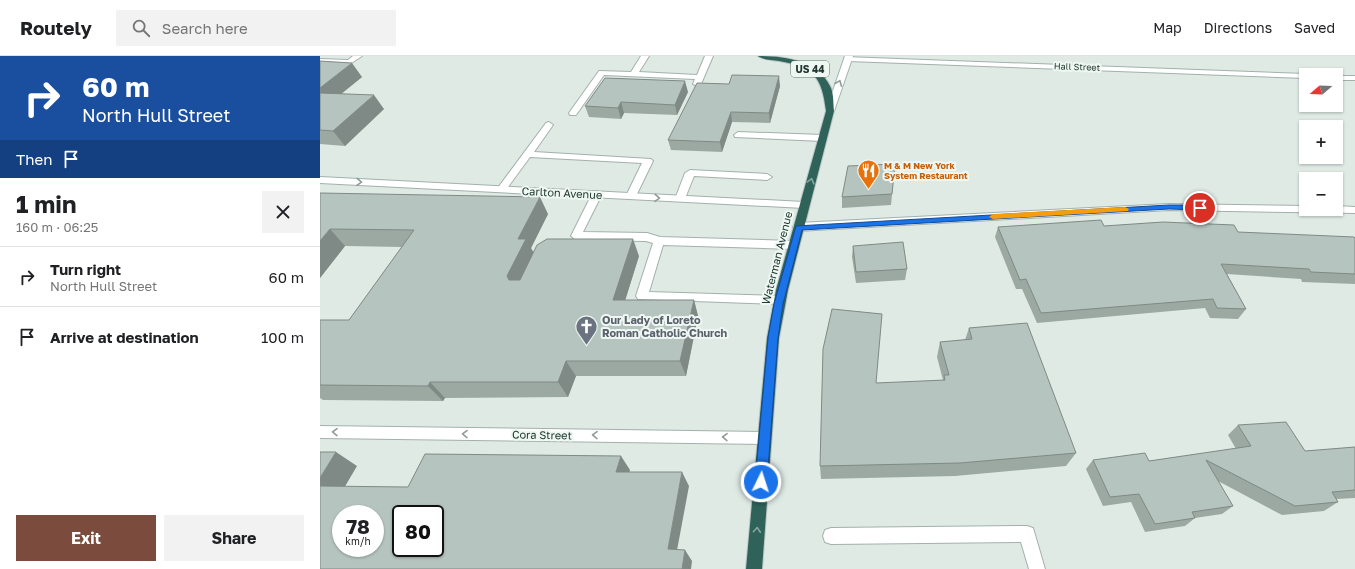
<!DOCTYPE html>
<meta charset="utf-8">
<style>
body{margin:0;font-family:"Golos Text",sans-serif;background:#f2f2f2;color:#202124;height:100vh;display:flex;flex-direction:column;font-size:15px;white-space:nowrap}
*{box-sizing:border-box;margin:0}
p{font-size:13px;color:#757577}
.icon{flex:none;width:22px;height:22px;fill:none;stroke:currentColor;stroke-width:2;stroke-linecap:round;stroke-linejoin:round}
.map{position:relative;flex:1;overflow:hidden}
.panel{display:flex;flex-direction:column;background:#fff;width:320px}
.panel>*{flex:none}
.hud{background:#1a4fa0;color:#fff;overflow:hidden}
.needle{width:26px;rotate:251deg}
.controls{position:absolute;left:979px;top:12px;display:grid;gap:8px}
.controls a{display:grid;place-items:center;width:44px;height:44px;border-radius:0px;background:#fff;box-shadow:0 1px 3px #0004;font-size:20px}
.speed{position:absolute;left:12px;top:449px;display:flex;gap:8px;font-size:20px;font-weight:700;text-align:center}
.speed>*{display:grid;place-content:center;width:52px;height:52px;border-radius:50%;background:#fff;box-shadow:0 1px 3px #0004;line-height:1}
.speed small{font-size:10px;font-weight:400}
.speed .limit{border:2px solid #111;border-radius:6px;background:#fff;color:#111}
.pin{position:absolute;display:grid;place-items:center;width:34px;height:34px;color:#fff;margin:-17px;border:2px solid #fff;border-radius:50%;box-shadow:0 1px 4px #0007}
.me{position:absolute;width:44px;margin:-22px;rotate:4deg;stroke-linejoin:round;filter:drop-shadow(0 0 3px #0008)}
.turn{display:flex;align-items:center;gap:14px;height:84px;padding:0 16px;font-size:18px}
.turn .icon{width:52px;height:52px;stroke-width:2.5}
.turn b{display:block;font-size:28px;line-height:34px}
.then{display:flex;align-items:center;height:38px;padding:0 16px;background:#0003;gap:8px;font-size:15px}
.round{display:grid;place-items:center;flex:none;width:42px;height:42px;border-radius:0px;background:#f2f2f2}
.headline{display:flex;align-items:center;justify-content:space-between;height:68px;padding:0 16px}
h1{font-size:24px;font-weight:700;line-height:30px}
.action{display:flex;gap:8px;margin-top:auto;padding:8px 16px}
.action a{flex:1;height:46px;border-radius:0px;background:#7b4c3d;color:#fff;font-size:16px;font-weight:700;line-height:46px;text-align:center}
.action a+a{background:#f2f2f2;color:#202124}
ul{padding:0;list-style:none}
li{display:flex;align-items:center;gap:12px;height:60px;padding:0 16px;border-top:1px solid #e0e0e0}
li div{flex:1}
li b{display:block;font-size:15px}
li em{font-style:normal}
header{display:flex;align-items:center;gap:24px;box-sizing:border-box;height:56px;padding:0 20px;background:#fff;border-bottom:1px solid #e0e0e0}
header strong{font-size:19px}
nav{display:flex;gap:22px;margin-inline-start:auto;font-size:14px}
.search{width:280px;height:36px;background:#f2f2f2;display:flex;align-items:center;gap:10px;box-sizing:border-box;padding:0 14px;border-radius:0px;color:#757577;font-size:15px}
main{display:flex;flex:1;min-height:0}
.map>svg:first-child{display:block}
.lines{fill:none;stroke-linecap:round;stroke-linejoin:round}
.lane-casing{stroke:#a2b1ac;stroke-width:2}
.street-casing{stroke:#a2b1ac;stroke-width:2}
.secondary-casing{stroke:#9fb5ad;stroke-width:2}
.highway-casing{stroke:#bcc4c2;stroke-width:2}
.lane{fill:#fff;fill-rule:evenodd}
.street{fill:#fff;fill-rule:evenodd}
.secondary{fill:#fff;fill-rule:evenodd}
.highway{fill:#2f6359;fill-rule:evenodd}
.wall{fill:#9ca9a3}
.shaded-wall{fill:#7f8985}
.building{fill:#b5c4be;stroke:#7f8985;fill-rule:evenodd}
.oneway{stroke:#909c98}
.oneway2{stroke:#85a69e}
.route{fill:#1a73e8;stroke:#114b97}
.slow{fill:#f59e0b}
.labels{text-anchor:middle;stroke-width:4;stroke-linejoin:round;paint-order:stroke}
.far-street-label{font-size:9px;fill:#213932;stroke:#eff7f3}
.far-food-label{font-size:9px;font-weight:bold;fill:#c56008;stroke:#eff7f3;text-anchor:start}
.shield{fill:#eff7f3;stroke:#5f726c;stroke-width:1}
.shield-label{font-size:10px;font-weight:bold;fill:#213932}
.street-label{font-size:11px;fill:#213932;stroke:#eff7f3}
.worship-label{font-size:11px;font-weight:bold;fill:#5b616d;stroke:#eff7f3;text-anchor:start}
</style>
<header>
<strong>Routely</strong>
<div class="search"><svg class="icon" aria-label="search" viewBox="0 0 24 24"><circle cx="10" cy="10" r="6"/><path d="M15 15l6 6"/></svg>Search here</div>
<nav><a>Map</a><a>Directions</a><a>Saved</a></nav>
</header>
<main>
<section class="panel">
<div class="hud">
<div class="turn"><svg class="icon" aria-label="right" viewBox="0 0 24 24"><path d="M7 20v-9h11M14 6l5 5-5 5"/></svg><div><b>60 m</b>North Hull Street</div></div>
<div class="then">Then<svg class="icon" aria-label="arrive" viewBox="0 0 24 24"><path d="M6 21V4h12l-3 4 3 4H6"/></svg></div>
</div>
<div class="headline"><div><h1>1 min</h1><p>160 m · 06:25</p></div><a class="round"><svg class="icon" aria-label="close" viewBox="0 0 24 24"><path d="M6 6l12 12M18 6L6 18"/></svg></a></div>
<ul>
<li><svg class="icon" aria-label="right" viewBox="0 0 24 24"><path d="M7 20v-9h11M14 6l5 5-5 5"/></svg><div><b>Turn right</b><p>North Hull Street</p></div><em>60 m</em></li>
<li><svg class="icon" aria-label="arrive" viewBox="0 0 24 24"><path d="M6 21V4h12l-3 4 3 4H6"/></svg><div><b>Arrive at destination</b></div><em>100 m</em></li>
</ul>
<div class="action"><a>Exit</a><a>Share</a></div>
</section>
<div class="map">
<svg width="1035" height="513" viewBox="0 0 1035 513">
<rect width="100%" height="100%" fill="#dfeae5"/>
<g class="lines">
<defs>
<path id="lane" d="M33 0H42L30 8 0 7V3L28 4Z
M321 0H329L319 16 377 19 385 0H393L381 28 377 30 373 28 375 23 284 19 256 59H250L249 57 279 15 311 16Z
M229 66 233 69 214 96 331 103 333 105 315 142H307L306 140 322 107 210 101 185 135H179L177 133 226 67Z
M418 76 502 79 506 82 502 85 415 81 414 79Z
M370 114 447 118 452 121 447 124 374 120 364 145H356L355 143 365 117Z
M277 135 282 138 263 176 327 177 340 181 474 185 479 189 474 193 343 189 329 236 460 240 464 241 466 244 464 247 460 248 318 243 316 240 333 187 326 185 256 184 251 180 272 138Z
M707 470 713 472 725 513H709L701 486 511 488 505 486 503 480 505 474 511 472Z"/>
<path id="street" d="M525 1 986 18 989 19H986V22L528 5 524 3Z
M1016 20H1035V24H1016Z
M0 121 484 146 489 149 484 152 0 127Z
M849 148 986 150V153H1016V150L1035 151V157L849 154 478 175 473 171 478 167Z
M0 370 444 376 449 377 451 382 449 387 444 388 0 382Z"/>
<path id="secondary" d="M525 0H533L514 55 510 58 507 57 506 55Z"/>
<path id="highway" d="M438 0C464 0 497 4 510 30 514 37 513 47 514 55L468 234 459 282 442 513H426L447 282 456 234 506 55C502 21 494 11 459 5 453 4 443 4 438 0Z"/>
</defs>
<use href="#lane" class="lane-casing"/>
<use href="#street" class="street-casing"/>
<use href="#secondary" class="secondary-casing"/>
<use href="#highway" class="highway-casing"/>
<use href="#lane" class="lane"/>
<use href="#street" class="street"/>
<use href="#secondary" class="secondary"/>
<use href="#highway" class="highway"/>
</g>
<path class="wall" d="M0 5 42 21 21 38 64 53 25 90 0 88Z
M460 30 450 67 412 66 402 96 351 94 348 84Z
M368 36 357 59 304 57 301 63 269 61 265 50Z
M575 108 571 149 522 152V141Z
M0 137 228 158 211 192 214 197 319 200 305 244H374L378 260 366 320H256L248 341 125 342 123 345 3 344 0 342V264H29L82 191 25 190 0 222Z
M784 170 1035 182V228L982 226 981 223 907 218 926 253 918 263 890 262 885 252 717 267 702 233H696L675 181 678 171Z
M533 190 587 213 585 224 536 227 532 201Z
M649 272 756 397 746 410 635 420 501 423 500 410 623 324 617 301 620 286 645 284Z
M918 369 985 395 1035 391V442L1016 443 1018 446 1004 455 962 459 898 425 913 450 902 458 875 462 865 470 825 476 811 446 783 450 766 413 773 404 829 405 916 393 908 379Z"/>
<path class="shaded-wall" d="M32 7 42 21 5 51 0 44V32Z
M459 20 460 30 450 67 449 57Z
M365 25 368 36 357 59 355 49Z
M54 39 64 53 25 90 13 75Z
M301 46 304 57 301 63 298 52Z
M411 56 412 66 402 96 400 86Z
M220 141 228 158 211 192 215 200 198 236 189 224 187 220 198 183Z
M10 173 25 190 0 222V185Z
M313 183 319 200 300 261 293 244Z
M374 244 378 260 366 320 360 305Z
M246 305 256 320 248 341 238 326Z
M110 326 125 342 123 345 108 330Z
M16 396 37 410 17 444 0 433V422Z
M301 400 310 414 306 429 296 416Z
M362 416 369 430 355 505 348 493Z
M365 494 372 505 371 513H362Z"/>
<path class="building" d="M0 5 32 7 0 32Z
M412 19 459 20 449 57 411 56 400 86 348 84 377 27 409 28Z
M285 22 365 25 355 49 301 46 298 52 265 50Z
M0 37 54 39 13 75 0 74Z
M575 108 572 138 522 141 528 110Z
M0 137 220 141 198 183H206L187 220 189 224H200L217 189 227 183H313L293 244H374L360 305H246L238 326H110L108 330 0 329V264H29L94 174 10 173 0 185Z
M781 164 784 170 843 166 914 169 918 176 1034 181 1035 182V218L991 216 989 213 901 208 926 253 897 252 893 243 721 257 706 223 700 224 678 171Z
M583 186 587 213 536 216 533 190Z
M512 253 562 258 556 327 625 324 624 319H629L620 286 652 283 649 272 707 267 756 397 640 407 500 410 503 293Z
M966 366 985 395 1035 391V434L1012 436 1018 446 975 450 886 404 913 450 872 456 875 462 835 468 819 438 790 441 773 404 825 397 829 405 931 390 918 369Z
M0 396H16L0 422Z
M105 398 301 400 296 416H362L348 493 365 494 362 513H0V430L88 431ZM21 458H55V492H21ZM81 458H115V492H81Z"/>
<defs><path id="oneway-chevron" d="M-2-3.5L2.5 0L-2 3.5" fill="none" stroke-width="1.6" stroke-linecap="round" stroke-linejoin="round"/></defs>
<g class="oneway">
<use href="#oneway-chevron" transform="translate(519 27) rotate(-68)"/>
<use href="#oneway-chevron" transform="translate(39 126) rotate(3)"/>
<use href="#oneway-chevron" transform="translate(337 142) rotate(3)"/>
<use href="#oneway-chevron" transform="translate(15 376) rotate(-179)"/>
<use href="#oneway-chevron" transform="translate(145 378) rotate(-179)"/>
<use href="#oneway-chevron" transform="translate(275 379) rotate(-179)"/>
<use href="#oneway-chevron" transform="translate(405 381) rotate(-179)"/>
</g>
<g class="oneway2">
<use href="#oneway-chevron" transform="translate(491 125) rotate(-75)"/>
<use href="#oneway-chevron" transform="translate(437 474) rotate(-86)"/>
</g>
<path class="route" d="M849 149H880L884 152 880 154 849 153 482 174 463 248 458 282 447 426 445 429 441 431 437 429 435 426 448 282 454 248 476 170Z"/>
<path class="slow" d="M805 151 809 153 808 155 673 163 669 161 673 158Z"/>
<defs>
<symbol id="restaurant-pin" viewBox="-11 -11 22 30"><path d="M0 17L-7.5 6A9.5 9.5 0 1 1 7.5 6Z" fill="#e8710a" stroke="#eff7f3"/><path d="M-5-6h1v4h1v-4h1v4h1v-4h1v5L-1.5 .5V6h-2V.5L-5-1ZM5-6V6H3V1.5H1.5Q1.5-4 5-6Z" fill="#fff"/></symbol>
<symbol id="church-pin" viewBox="-11 -11 22 30"><path d="M0 17L-7.5 6A9.5 9.5 0 1 1 7.5 6Z" fill="#6b7280" stroke="#eff7f3"/><path d="M-1.2-6h2.4v3.5h3.3v2.4h-3.3V6h-2.4V-.1h-3.3v-2.4h3.3Z" fill="#fff"/></symbol>
</defs>
<g fill-rule="evenodd">
<use href="#restaurant-pin" x="536" y="102" width="25" height="34"/>
<use href="#church-pin" x="254" y="258" width="25" height="34"/>
</g>
<g class="labels">
<g class="far-street-label">
<text transform="translate(757 11) rotate(2)" y="3">Hall Street</text>
</g>
<g class="far-food-label">
<text x="564" y="113">M &amp; M New York<tspan x="564" dy="10">System Restaurant</tspan></text>
</g>
<rect class="shield" x="471" y="5" width="38" height="16" rx="3"/>
<g class="shield-label">
<text x="490" y="17">US 44</text>
</g>
<g class="street-label">
<text transform="translate(242 137) rotate(3)" y="4">Carlton Avenue</text>
<text transform="translate(457 202) rotate(-76)" y="4">Waterman Avenue</text>
<text transform="translate(222 379) rotate(1)" y="4">Cora Street</text>
</g>
<g class="worship-label">
<text x="282" y="268">Our Lady of Loreto<tspan x="282" dy="13">Roman Catholic Church</tspan></text>
</g>
</g>
</svg>
<div class="controls">
<a><svg class="needle" viewBox="-14 -14 28 28"><path d="M0-13l5 13h-10z" fill="#e53935"/><path d="M0 13l5-13h-10z" fill="#757577"/></svg></a>
<a>+</a>
<a>−</a>
</div>
<div class="speed"><div>78<small>km/h</small></div><div class="limit">80</div></div>
<div class="pin" style="left:880px;top:152px;background:#d93025"><svg class="icon" aria-label="arrive" viewBox="0 0 24 24"><path d="M6 21V4h12l-3 4 3 4H6"/></svg></div>
<svg class="me" style="left:441px;top:426px" viewBox="-20 -20 40 40"><circle r="17" fill="#1a73e8" stroke="#fff" stroke-width="3"/><path d="M0-11L8 9 0 5-8 9z" fill="#fff"/></svg>
</div>
</main>
